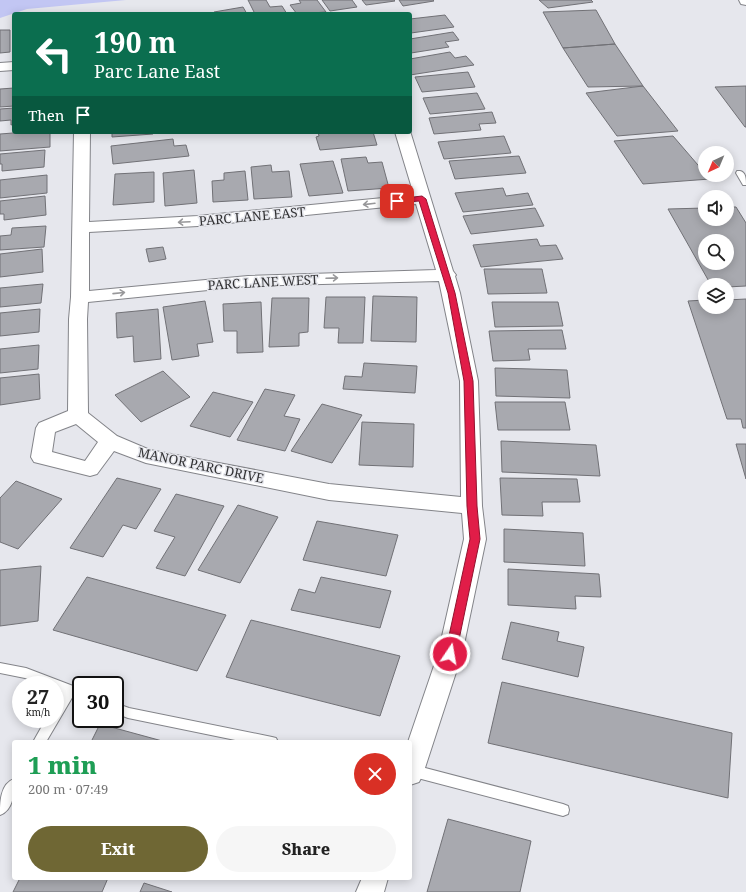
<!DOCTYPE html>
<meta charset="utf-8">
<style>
body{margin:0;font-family:"Noto Serif",serif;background:#f6f6f6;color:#222;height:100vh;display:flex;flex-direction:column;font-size:15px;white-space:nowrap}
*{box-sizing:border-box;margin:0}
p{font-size:13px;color:#767676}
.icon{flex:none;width:22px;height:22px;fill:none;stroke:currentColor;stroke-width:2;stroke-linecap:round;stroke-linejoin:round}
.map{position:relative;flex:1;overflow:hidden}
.details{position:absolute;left:12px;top:740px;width:400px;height:140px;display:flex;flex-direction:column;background:#fff;border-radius:4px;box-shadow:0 2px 10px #0003}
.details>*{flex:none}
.top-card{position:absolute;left:12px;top:12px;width:400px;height:122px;border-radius:4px;box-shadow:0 2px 10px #0003;background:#0b6e4f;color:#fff;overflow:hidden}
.needle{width:26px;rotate:224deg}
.fabs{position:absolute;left:698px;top:146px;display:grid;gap:8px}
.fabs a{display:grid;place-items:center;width:36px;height:36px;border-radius:50%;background:#fff;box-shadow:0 2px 10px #0003;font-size:20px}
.speed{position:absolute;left:12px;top:676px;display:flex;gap:8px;font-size:20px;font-weight:700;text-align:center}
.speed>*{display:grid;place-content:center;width:52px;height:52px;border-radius:50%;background:#fff;box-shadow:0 2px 10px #0003;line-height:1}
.speed small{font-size:10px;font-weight:400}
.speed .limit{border:2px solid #111;border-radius:6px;background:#fff;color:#111}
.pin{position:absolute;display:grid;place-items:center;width:34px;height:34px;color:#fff;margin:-17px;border-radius:8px;box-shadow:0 2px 6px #0006}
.me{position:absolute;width:44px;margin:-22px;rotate:12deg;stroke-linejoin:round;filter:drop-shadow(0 0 3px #0008)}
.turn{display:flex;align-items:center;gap:14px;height:84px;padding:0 16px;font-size:18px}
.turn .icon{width:52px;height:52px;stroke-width:2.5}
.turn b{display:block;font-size:28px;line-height:34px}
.then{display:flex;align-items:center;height:38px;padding:0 16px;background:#0003;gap:8px;font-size:15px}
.round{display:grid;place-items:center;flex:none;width:42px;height:42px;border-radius:21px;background:#f6f6f6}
.headline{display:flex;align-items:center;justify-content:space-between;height:68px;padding:0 16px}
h1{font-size:24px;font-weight:800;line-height:30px;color:#1e9e55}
.button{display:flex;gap:8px;margin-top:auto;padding:8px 16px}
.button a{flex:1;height:46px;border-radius:24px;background:#6f6734;color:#fff;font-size:16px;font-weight:800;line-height:46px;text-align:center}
.button a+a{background:#f6f6f6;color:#222}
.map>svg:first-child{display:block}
.green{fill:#c2c6f3}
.building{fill:#a8a9af;stroke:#717176;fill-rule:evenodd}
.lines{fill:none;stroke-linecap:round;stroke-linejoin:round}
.service-casing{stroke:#838489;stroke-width:2}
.minor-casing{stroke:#838489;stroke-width:2}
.service{fill:#fff;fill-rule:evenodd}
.minor{fill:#fff;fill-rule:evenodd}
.oneway{stroke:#98989a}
.route{fill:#e11d48;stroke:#92132f}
.labels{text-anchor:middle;stroke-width:3;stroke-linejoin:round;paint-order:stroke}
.street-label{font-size:13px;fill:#323234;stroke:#e6e7ed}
</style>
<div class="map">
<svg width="746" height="892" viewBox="0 0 746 892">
<rect width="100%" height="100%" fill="#e6e7ed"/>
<path class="green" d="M0 0H126L27 9 0 18Z"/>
<path class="building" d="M248 0H266L270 7 282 6 287 14H255Z
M299 0H317L326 12 297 14 290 5 301 3Z
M322 0H352L357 7 330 11Z
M362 0H394L395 1 366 5Z
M399 0H433L434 1 403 6Z
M539 0H591L593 2 548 8Z
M243 7 247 14H215L214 12Z
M596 10 615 44 563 48 543 12Z
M445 15 454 27 411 33 410 31V19Z
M0 30H10V52L0 53Z
M453 32 459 40 445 42 449 47 411 53 410 51V39Z
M615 44 643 86 588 87 563 48Z
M450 52 455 58 466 56 474 65 410 75V59Z
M468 72 475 87 422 92 415 77Z
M643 86 678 131 617 136 586 93Z
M746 86V127H745L715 87Z
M14 88V106L0 107V89Z
M477 93 485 109 430 114 423 98Z
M14 108V124L11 125V120L0 121V109Z
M492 112 496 123 479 124 481 130 434 134 429 118Z
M26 132H50V147L0 151V134Z
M112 132H152L153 134 112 137Z
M318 132H373L377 145 320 150 316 137 319 136Z
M504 136 511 153 444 159 438 142Z
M673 136 710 179 643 184 614 141Z
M173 139 174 146 186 145 189 156 113 164 111 146Z
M45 150 44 167 2 171V164H0V154Z
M519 156 526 173 455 179 449 161Z
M366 157 368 163 382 162 389 188 348 191 341 159Z
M333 161 343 193 309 196 300 164Z
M271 165 272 172 289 171 292 197 254 199 251 167Z
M194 170 197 203 165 206 163 173Z
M245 171 248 200 213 202 212 181 224 180V173Z
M154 172V202L113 205 115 174Z
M47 175V193L0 198V180Z
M503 188 506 196 528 193 533 205 463 212 455 193Z
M45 196 46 215 4 220V214H0V201Z
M727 207H736L746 223V286L727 287V285H711L668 209 705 208V219H727ZM705 241H727V263H705Z
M535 208 544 226 471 234 463 216Z
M46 226 44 247 0 250V236L11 235 12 228Z
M537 239 540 246 556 245 563 259 481 267 473 245Z
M163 247 166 259 149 262 146 249Z
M42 249 43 272 0 277V254Z
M484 269H542L547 293 488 294Z
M43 284 41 303 0 307V288Z
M373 296 417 297 416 342 371 341Z
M326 297H365L363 343H338L339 328H324Z
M272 298H309L308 332 299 333V346L269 347Z
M746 299V428H743L741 419H727L688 301 705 300V307H727V300Z
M205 301 213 342 197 344 199 356 172 360 163 307Z
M261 302 263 352 237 353V331H224L223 304Z
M492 302H558L563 326 495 327Z
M40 309 39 332 0 336V313Z
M158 309 161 359 134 362 133 336 117 338 116 313Z
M562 330 566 349H528L530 360 493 361 489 331Z
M39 345 38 369 0 373V349Z
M364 363 417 366 415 393 343 389 345 376 362 377Z
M495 368 567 370 570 398 496 396Z
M163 371 190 397 141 422 115 395Z
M39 374 40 399 0 405V378Z
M265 389 295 395 284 416 300 419 285 451 237 440Z
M213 392 253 402 230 437 190 426Z
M495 402H565L570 430H498Z
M322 404 362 415 332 463 291 451Z
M362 422 414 424 413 467 359 465Z
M501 441 596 445 600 476 502 472Z
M736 444H746V479Z
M117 478 161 489 136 529 123 525 103 557 70 548Z
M500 478 577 479 580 502H542L543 516 502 515Z
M16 481 62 499 18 549 0 542V498Z
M176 494 224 506 185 576 156 568 175 537 154 531Z
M238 505 278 517 240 583 198 570Z
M317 521 398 535 386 576 303 560Z
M504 529 583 533 585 566 504 562Z
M41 566 38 621 0 626V570Z
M508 569 599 574 601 597 575 596 576 609 508 605Z
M87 577 226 615 197 671 53 630Z
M321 577 391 591 380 628 291 610 299 589 315 593Z
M251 620 400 656 380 716 226 677Z
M511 622 559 632 557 641 584 647 578 677 502 659Z
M502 682 732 733 728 798 488 743Z
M100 724 166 742H91Z
M448 819 531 841 520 892H427Z
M20 878H108L102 892H13Z
M144 883 172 892H140Z"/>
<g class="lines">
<defs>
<path id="service" d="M737 171H740C746 172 746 180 746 185H743L736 173Z
M0 663 26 668 81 689V699L73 696 46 742H33L46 719H55V704L62 692 55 689V685H44L25 678 0 673Z
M115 703 129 708 272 737 276 738 278 742H245L128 718 115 713Z
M410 764 563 804 568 806 569 810 568 814 563 816 410 776Z
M14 779C14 792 14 810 0 815 0 803 0 784 14 779Z"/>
<path id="minor" d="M739 0H746V5L741 4Z
M14 62V70L0 71V63Z
M410 131 453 271 456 275 455 276 460 293 478 381 482 506 486 539 462 654 423 774 419 782 410 785V742H408L438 654 464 539 462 513 329 500 146 463 114 451 97 474 90 476 34 462 31 457 36 428 39 423 68 411 69 319 71 297 74 132H90L89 222 198 216 414 195 395 132ZM416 204 436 270 248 276 89 291V232L198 226ZM439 281 460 381 461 497 329 484 150 450 117 436 88 413 87 319 88 302 248 286ZM76 424 98 442 85 461 52 452 55 432Z
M362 878H388L384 892H356Z"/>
</defs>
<use href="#service" class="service-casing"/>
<use href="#minor" class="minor-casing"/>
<use href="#service" class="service"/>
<use href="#minor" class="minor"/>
</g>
<defs><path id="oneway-shaft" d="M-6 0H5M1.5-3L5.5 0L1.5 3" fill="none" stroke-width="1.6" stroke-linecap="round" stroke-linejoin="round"/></defs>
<g class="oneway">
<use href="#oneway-shaft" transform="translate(369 204) rotate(173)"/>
<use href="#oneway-shaft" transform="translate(184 222) rotate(177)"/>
<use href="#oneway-shaft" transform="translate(332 278) rotate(-2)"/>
<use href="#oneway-shaft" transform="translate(119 293) rotate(-6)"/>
</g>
<path class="route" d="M422 196 426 199 455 293 473 381 477 506 480 539 456 654 454 657 450 659 447 657 445 654 470 539 467 506 464 381 448 293 419 201 397 203 393 201 397 199Z"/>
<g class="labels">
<g class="street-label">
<text transform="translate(252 216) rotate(-5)" y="5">PARC LANE EAST</text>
<text transform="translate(263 282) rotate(-3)" y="5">PARC LANE WEST</text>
<text transform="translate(201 465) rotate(12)" y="5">MANOR PARC DRIVE</text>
</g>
</g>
</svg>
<div class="fabs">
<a><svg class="needle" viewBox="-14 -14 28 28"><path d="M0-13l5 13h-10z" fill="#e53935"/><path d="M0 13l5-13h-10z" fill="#767676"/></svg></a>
<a><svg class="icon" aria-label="sound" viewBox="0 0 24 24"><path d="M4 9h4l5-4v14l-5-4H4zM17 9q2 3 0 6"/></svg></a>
<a><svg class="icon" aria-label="search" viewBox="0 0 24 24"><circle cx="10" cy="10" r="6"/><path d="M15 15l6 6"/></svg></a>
<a><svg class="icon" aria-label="layers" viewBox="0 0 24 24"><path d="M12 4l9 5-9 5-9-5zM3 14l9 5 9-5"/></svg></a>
</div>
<div class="speed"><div>27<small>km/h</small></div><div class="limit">30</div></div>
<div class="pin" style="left:397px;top:201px;background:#d93025"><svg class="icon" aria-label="arrive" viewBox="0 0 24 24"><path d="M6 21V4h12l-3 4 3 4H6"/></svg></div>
<svg class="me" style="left:450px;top:654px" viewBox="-20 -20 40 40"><circle r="17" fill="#e11d48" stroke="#fff" stroke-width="3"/><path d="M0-11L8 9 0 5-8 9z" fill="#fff"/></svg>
<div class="top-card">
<div class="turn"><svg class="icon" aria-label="left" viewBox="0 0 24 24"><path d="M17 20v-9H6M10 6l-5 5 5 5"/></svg><div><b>190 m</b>Parc Lane East</div></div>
<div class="then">Then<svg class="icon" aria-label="arrive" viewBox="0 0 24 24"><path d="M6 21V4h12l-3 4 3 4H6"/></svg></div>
</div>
<section class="details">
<div class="headline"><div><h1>1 min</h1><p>200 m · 07:49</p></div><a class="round" style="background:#d93025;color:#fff"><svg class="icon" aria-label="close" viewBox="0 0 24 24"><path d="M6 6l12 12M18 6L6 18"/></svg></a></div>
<div class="button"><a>Exit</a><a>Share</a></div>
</section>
</div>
